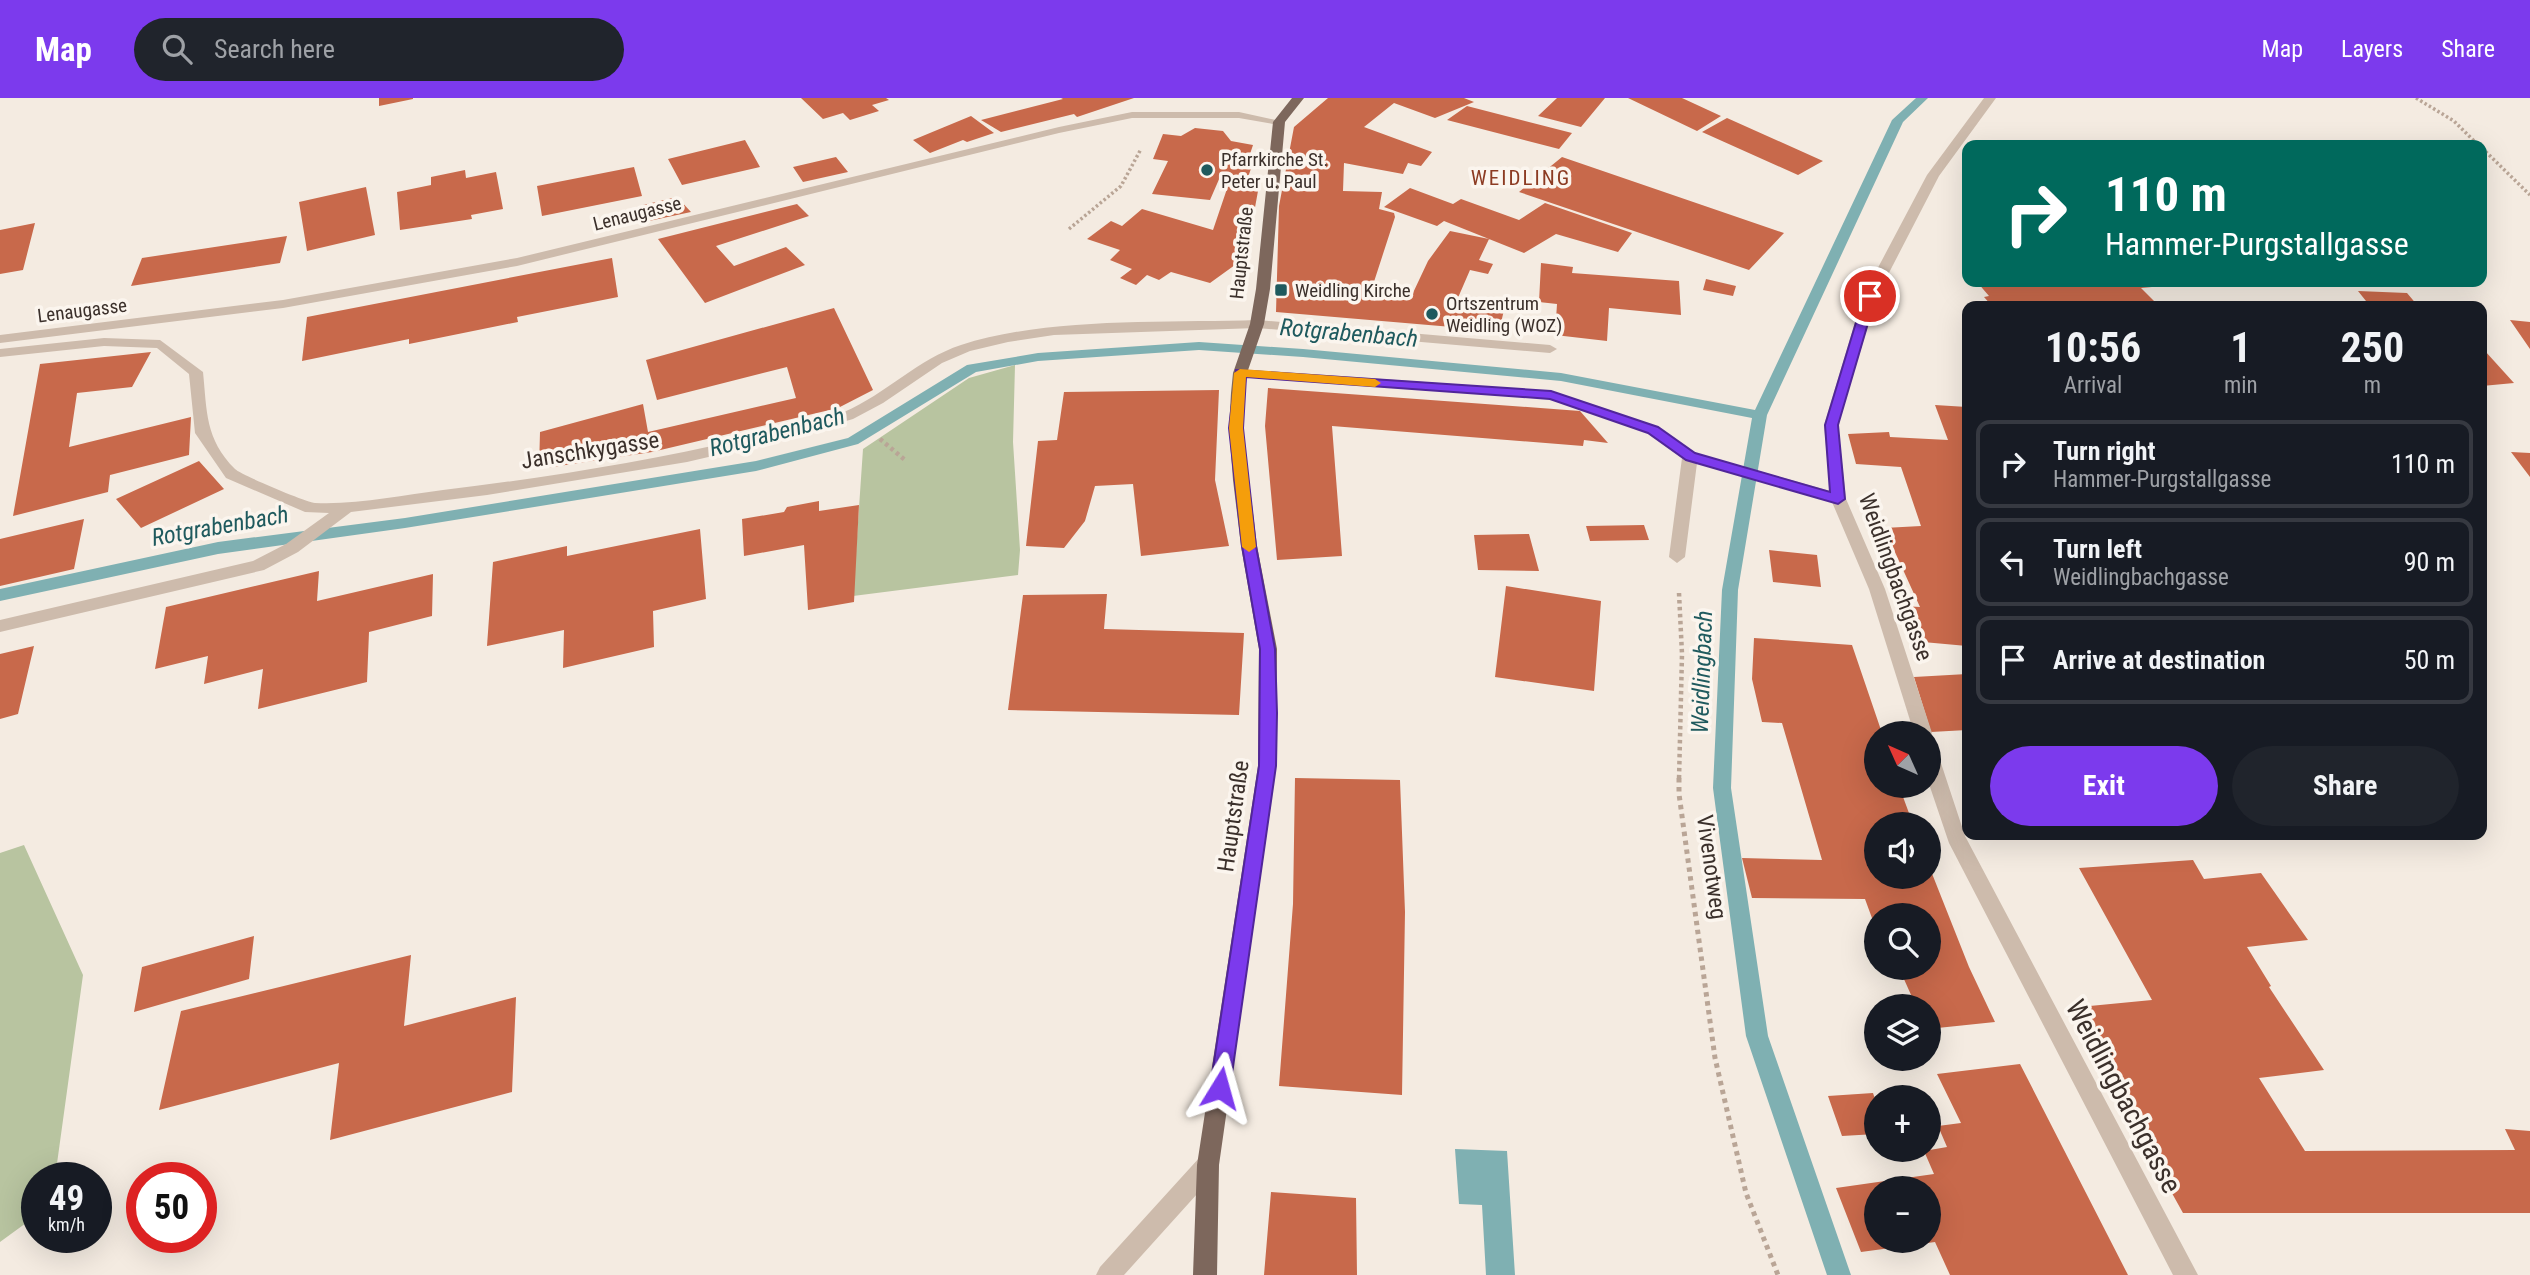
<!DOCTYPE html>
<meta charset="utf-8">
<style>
body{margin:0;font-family:"Roboto Condensed",sans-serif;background:#20242c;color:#f1f3f6;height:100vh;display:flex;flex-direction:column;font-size:26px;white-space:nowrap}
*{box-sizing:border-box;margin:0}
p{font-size:23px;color:#9ea1a6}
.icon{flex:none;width:38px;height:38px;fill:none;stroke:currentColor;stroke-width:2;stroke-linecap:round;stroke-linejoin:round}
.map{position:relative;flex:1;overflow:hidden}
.side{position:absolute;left:1962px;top:203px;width:525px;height:539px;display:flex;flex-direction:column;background:#171b24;border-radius:14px;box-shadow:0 7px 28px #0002}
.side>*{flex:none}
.hud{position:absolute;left:1962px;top:42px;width:525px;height:147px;border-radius:14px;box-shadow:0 7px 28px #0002;background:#00695c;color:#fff;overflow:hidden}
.needle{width:46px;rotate:315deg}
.controls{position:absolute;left:1864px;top:623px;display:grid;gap:14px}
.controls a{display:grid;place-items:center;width:77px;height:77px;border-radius:50%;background:#171b24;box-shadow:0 7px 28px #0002;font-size:35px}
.speed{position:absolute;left:21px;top:1064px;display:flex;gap:14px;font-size:35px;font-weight:700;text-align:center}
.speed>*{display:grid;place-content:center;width:91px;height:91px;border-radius:50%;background:#171b24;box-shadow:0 7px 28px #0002;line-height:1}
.speed small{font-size:18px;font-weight:400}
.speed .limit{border:10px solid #d22;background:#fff;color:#111}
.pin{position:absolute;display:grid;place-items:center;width:60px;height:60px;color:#fff;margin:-30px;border:4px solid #fff;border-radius:50%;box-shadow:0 2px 7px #0007}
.me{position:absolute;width:77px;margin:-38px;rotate:8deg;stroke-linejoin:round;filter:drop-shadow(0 0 5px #0008)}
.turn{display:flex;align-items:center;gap:24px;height:147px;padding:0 28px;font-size:32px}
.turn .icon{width:91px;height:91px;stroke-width:2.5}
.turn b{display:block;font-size:49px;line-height:60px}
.eta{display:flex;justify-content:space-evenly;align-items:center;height:119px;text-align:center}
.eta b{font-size:42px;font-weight:700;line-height:49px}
.primary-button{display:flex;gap:14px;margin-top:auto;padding:14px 28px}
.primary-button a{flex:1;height:80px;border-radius:42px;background:#7c3aed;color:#fff;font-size:28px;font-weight:700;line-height:80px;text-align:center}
.primary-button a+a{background:#20242c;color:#f1f3f6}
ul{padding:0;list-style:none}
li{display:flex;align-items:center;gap:21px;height:88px;margin:0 14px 10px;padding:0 14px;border:4px solid #363941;border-radius:14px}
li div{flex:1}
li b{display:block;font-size:26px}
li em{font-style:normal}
header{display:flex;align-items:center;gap:42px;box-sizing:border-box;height:98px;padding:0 35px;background:#7c3aed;color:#fff}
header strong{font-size:33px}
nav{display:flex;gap:38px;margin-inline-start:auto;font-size:24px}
.search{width:490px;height:63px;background:#20242c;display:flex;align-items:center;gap:18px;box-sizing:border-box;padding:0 24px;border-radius:38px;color:#9ea1a6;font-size:26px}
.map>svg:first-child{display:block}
.green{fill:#b8c4a0}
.water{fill:#7fb0b2}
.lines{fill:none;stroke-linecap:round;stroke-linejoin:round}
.stream{fill:#7fb0b2;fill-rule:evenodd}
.building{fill:#c8694b;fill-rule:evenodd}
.path-far2{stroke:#b9a596;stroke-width:3.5;stroke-dasharray:2.5 2.5;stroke-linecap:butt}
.path-far1{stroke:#b9a596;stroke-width:4.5;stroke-dasharray:3.5 3.5;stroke-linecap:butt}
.path{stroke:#b9a596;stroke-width:5;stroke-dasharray:4.5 4.5;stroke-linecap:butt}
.minor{fill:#cdbbac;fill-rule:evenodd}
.major{fill:#7d675c;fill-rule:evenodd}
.route{fill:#7c3aed;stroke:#51269a;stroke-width:2}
.slow{fill:#f59e0b}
.poi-dot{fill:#1f5a5e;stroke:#fbf5ee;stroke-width:2.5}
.labels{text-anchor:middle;stroke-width:7;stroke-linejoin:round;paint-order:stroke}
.far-poi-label{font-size:19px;fill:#3b302b;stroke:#fbf5ee;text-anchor:start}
.far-street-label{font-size:19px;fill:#3b302b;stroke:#fbf5ee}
.far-quarter-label{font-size:21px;letter-spacing:2px;fill:#8c3b22;stroke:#fbf5ee}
.street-label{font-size:23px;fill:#3b302b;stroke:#fbf5ee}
.water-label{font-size:24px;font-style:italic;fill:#1f5a5e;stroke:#fbf5ee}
.near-street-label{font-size:28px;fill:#3b302b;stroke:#fbf5ee}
</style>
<header>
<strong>Map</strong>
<div class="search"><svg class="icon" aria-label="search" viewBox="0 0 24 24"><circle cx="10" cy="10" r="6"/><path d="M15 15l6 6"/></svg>Search here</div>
<nav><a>Map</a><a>Layers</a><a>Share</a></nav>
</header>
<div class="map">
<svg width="2530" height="1177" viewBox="0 0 2530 1177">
<rect width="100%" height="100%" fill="#f4ebe1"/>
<path class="green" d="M1015 267 1013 344 1020 452 1018 477 853 498 863 351 969 280Z
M24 747 83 877 55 1080H37V1117L0 1144V755Z"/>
<path class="water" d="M1455 1051 1507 1053 1515 1177H1486L1482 1107 1459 1106Z"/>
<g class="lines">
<path class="stream" d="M1916 0H1928L1903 24 1767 317 1738 492 1731 690 1768 938 1851 1177H1827L1746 938 1713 690 1722 492 1752 320 1561 283 1303 259 1199 252 1038 263 976 274 858 346 756 373 405 430 218 456 0 503V491L218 444 405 420 756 363 848 340 967 267 1038 255 1199 244 1303 251 1561 275 1755 312 1892 22Z"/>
</g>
<path class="building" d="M379 0H413V1L379 8Z
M801 0H886L889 2 872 7 879 13 850 22 843 15 823 21Z
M1061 0H1134L1077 19 1074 16 1001 34 981 22 1063 1Z
M1328 0H1464L1474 4 1435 20 1394 5 1364 29 1432 54 1421 68 1408 65 1403 76 1344 65 1343 93 1382 94 1379 111 1394 115 1395 119 1371 193 1412 197 1428 163 1450 133 1489 141 1479 162 1493 166 1488 176 1470 172 1457 202 1505 208 1499 233 1276 214 1279 108 1294 29Z
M1557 0H1605L1581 29 1538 18Z
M1628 0H1682L1721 18 1697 33Z
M1467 8 1572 35 1559 51 1447 22Z
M971 18 994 35 967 44 963 42 930 55 913 42Z
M1727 20 1823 63 1798 77 1702 34Z
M1195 30 1223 33 1231 43 1253 47 1248 62 1253 65 1248 79 1240 80 1260 82 1246 159 1210 185 1171 174 1159 182 1147 177 1136 187 1120 180 1132 171 1110 162 1120 152 1087 141 1111 123 1122 128 1142 111 1213 132 1231 79H1220L1210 102 1152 96 1168 63 1153 61 1163 36 1181 38Z
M745 42 760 69 682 87 668 61Z
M836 59 848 74 803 84 793 69Z
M1562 59 1784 135 1749 172 1519 94Z
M634 69 642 98 542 118 537 88Z
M465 72 466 80 496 74 503 111 471 117 472 121 400 132 397 94 431 87V79Z
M366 89 375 137 307 153 299 104Z
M1410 90 1453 106 1461 101 1519 122 1545 105 1632 135 1618 154 1556 136 1524 155 1444 123 1437 128 1384 109Z
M677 99 691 114 649 123 643 107Z
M797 106 809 118 716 148 734 168 786 149 805 167 705 205 658 141Z
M35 125 23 172 0 176V132Z
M287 138 280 165 131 188 142 160Z
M612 160 618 199 517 219 518 224 409 246V241L302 263 307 219Z
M1541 165 1573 169 1572 175 1679 183 1681 217 1609 210 1607 243 1555 237 1557 206 1539 204Z
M1706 181 1736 188 1733 198 1703 192Z
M1977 184H2159L2163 188 2141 190 2159 208H1992L1984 199 1989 198Z
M2358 193 2407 195 2418 208H2370Z
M834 210 873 292 838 310 652 354 539 371 540 334 643 306 648 334 796 300 787 269 657 302 646 262Z
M2510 222 2530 224V251Z
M2482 253H2485L2514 285 2482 288Z
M151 254 132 289 77 295 69 349 191 319 189 357 110 377 108 394 13 418 40 266Z
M1268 290 1580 313 1608 345 1584 342 1583 348 1332 328 1342 458 1277 462 1265 328Z
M1219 292 1215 382 1229 448 1141 458 1133 386 1095 388 1085 423 1064 450 1026 448 1038 343 1057 342 1064 294Z
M1935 307 1967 309V548L1912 543 1903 508 1920 509 1884 430 1921 428 1901 369 1856 366 1848 336 1889 334 1890 339 1948 342Z
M2511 354 2530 355V379Z
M199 363 224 391 141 430 116 401Z
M819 403V413L859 407 854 504 808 512 804 447 744 458 742 421 784 414 787 409Z
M84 421 74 471 0 488V441Z
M1644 427 1649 442 1590 443 1586 428Z
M700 431 706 501 653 513 654 549 563 570 564 532 487 548 493 464 567 448V458Z
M1529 436 1539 473 1478 472 1474 437Z
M1769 452 1817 457 1821 489 1773 484Z
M319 473 317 503 433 476 432 518 369 534 367 584 258 611 263 571 204 586 208 558 155 571 166 509Z
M1506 488 1601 503 1594 593 1495 579Z
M1107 496 1104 531 1244 535 1239 617 1008 612 1023 497Z
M1754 540 1852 547 1882 635H1876V688H1899L1913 726H1876V779H1928L1929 768 1969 869 1995 924 1928 931V908H1916L1899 870H1928V817H1876V831L1865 801 1752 800 1742 760 1822 762 1782 625 1762 624 1752 581Z
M34 548 18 616 0 621V556Z
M1967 576V632L1931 634 1914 579Z
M1295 680 1400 682 1405 814 1402 997 1279 988 1293 806Z
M2193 762 2204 781 2261 775 2308 842 2247 849 2271 888 2269 889 2324 972 2259 980 2305 1053 2515 1052 2505 1031 2530 1033V1115H2183L2069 910 2152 902 2079 770Z
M254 838 249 881 134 914 142 869Z
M411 857 404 928 516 899 512 994 330 1042 339 965 159 1012 181 913Z
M2020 966 2128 1177H1950L1935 1144 1861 1154 1836 1090 1934 1076 1924 1053 1947 1049 1938 1028 1961 1025 1937 976ZM1876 1090H1928V1143H1876Z
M1873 995 1876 1004V1036L1842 1038 1828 998Z
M1271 1094 1356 1100 1357 1177H1264Z"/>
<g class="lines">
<path class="path-far2" d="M2416 0 2454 23 2478 47
M2482 50 2530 97
M1069 131 1121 88 1141 51"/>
<path class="path-far1" d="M880 341 905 362
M1679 495 1682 556 1679 682"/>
<path class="path" d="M1679 680V696L1715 960 1746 1095 1778 1177"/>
<path class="minor" d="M1984 0H1996L1939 78 1877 198 1838 327 1846 401 1885 491 1932 635 1929 640 1928 635H1914L1869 491 1832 404 1697 365 1685 459 1677 465 1669 459 1682 360 1648 335 1549 301 1240 279 1233 275 1240 271 1551 293 1658 329 1695 355 1830 393 1824 327 1863 198 1927 77Z
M1132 14H1239L1285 24 1279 27 1239 20H1132L1059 35 517 168 283 210 0 245V237L283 202 517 160 1059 29Z
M1257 222 1550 247 1557 251 1550 255 1257 230 1054 237 1008 244 970 253 942 265 883 305 853 321 781 342 687 364 487 397 351 414 298 454 264 472 0 534V522L253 463 286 446 329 415 305 414 226 380 195 335 189 276 157 250 104 248 0 259V251L104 240 160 242 203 274C207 313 205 341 235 371 241 377 306 404 315 405 357 407 402 397 443 392 543 380 645 364 743 341 776 333 813 328 844 314 886 296 918 261 961 247 1047 219 1165 225 1257 222Z
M1928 646 1934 648 1937 653 1965 738 2198 1177H2173L1949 745 1928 683Z
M1208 1056 1216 1059 1219 1067 1216 1075 1124 1177H1096L1100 1169 1200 1059Z"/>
<path class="major" d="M1292 0H1304L1285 24 1270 191 1264 226 1247 275 1245 295 1243 330 1249 382 1257 448 1277 551 1276 668 1219 1067 1217 1177H1193L1197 1067 1258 668 1259 551 1241 448 1233 382 1229 330 1231 295 1233 275 1250 226 1256 191 1273 24Z"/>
</g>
<path class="route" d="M1870 195 1876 198 1838 327 1845 401 1838 406 1686 362 1648 335 1550 301 1246 279 1243 330 1256 448 1275 551 1277 615 1276 668 1230 990 1227 997 1220 1000 1213 997 1210 990 1259 668 1260 551 1242 448 1229 330 1236 272 1551 293 1658 329 1695 355 1830 394 1825 327 1864 198Z"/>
<path class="slow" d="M1240 271 1375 281 1381 285 1375 289 1246 279 1243 330 1256 449 1249 454 1242 449 1229 330 1234 275Z"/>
<g class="poi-dot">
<circle cx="1207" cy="72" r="7"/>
<rect x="1274" y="185" width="14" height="14" rx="3.5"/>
<circle cx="1432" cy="216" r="7"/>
</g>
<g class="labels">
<g class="far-poi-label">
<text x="1221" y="68">Pfarrkirche St.<tspan x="1221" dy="22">Peter u. Paul</tspan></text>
<text x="1295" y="199">Weidling Kirche</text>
<text x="1446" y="212">Ortszentrum<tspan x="1446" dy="22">Weidling (WOZ)</tspan></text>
</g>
<g class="far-street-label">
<text transform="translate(637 115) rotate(-14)" y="7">Lenaugasse</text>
<text transform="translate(1241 155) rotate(-84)" y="7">Hauptstraße</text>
<text transform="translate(82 212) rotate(-7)" y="7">Lenaugasse</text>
</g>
<g class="far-quarter-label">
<text x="1521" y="87">WEIDLING</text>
</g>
<g class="street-label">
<text transform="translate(590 352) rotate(-9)" y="8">Janschkygasse</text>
<text transform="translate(1896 479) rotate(70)" y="8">Weidlingbachgasse</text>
<text transform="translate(1233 718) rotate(-82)" y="8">Hauptstraße</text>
<text transform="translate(1712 769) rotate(82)" y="8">Vivenotweg</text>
</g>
<g class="water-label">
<text transform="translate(1349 235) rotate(5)" y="8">Rotgrabenbach</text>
<text transform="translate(777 334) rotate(-14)" y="8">Rotgrabenbach</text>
<text transform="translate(220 428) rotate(-10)" y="8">Rotgrabenbach</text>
<text transform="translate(1702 574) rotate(-88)" y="8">Weidlingbach</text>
</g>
<g class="near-street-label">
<text transform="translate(2124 998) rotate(62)" y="10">Weidlingbachgasse</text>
</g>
</g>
</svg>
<div class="controls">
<a><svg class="needle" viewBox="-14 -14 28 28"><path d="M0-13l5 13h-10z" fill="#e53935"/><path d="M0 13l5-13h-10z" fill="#9ea1a6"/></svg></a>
<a><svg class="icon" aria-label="sound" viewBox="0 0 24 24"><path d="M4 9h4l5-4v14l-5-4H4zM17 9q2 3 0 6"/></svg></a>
<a><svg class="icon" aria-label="search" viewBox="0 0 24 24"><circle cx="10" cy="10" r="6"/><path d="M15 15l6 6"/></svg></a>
<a><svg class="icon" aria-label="layers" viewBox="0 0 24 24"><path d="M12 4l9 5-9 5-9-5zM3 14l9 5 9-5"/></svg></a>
<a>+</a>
<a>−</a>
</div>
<div class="speed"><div>49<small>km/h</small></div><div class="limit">50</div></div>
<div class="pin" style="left:1870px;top:198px;background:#d93025"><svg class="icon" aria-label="arrive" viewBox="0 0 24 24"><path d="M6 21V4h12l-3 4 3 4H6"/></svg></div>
<svg class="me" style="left:1220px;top:990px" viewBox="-20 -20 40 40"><path d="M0-17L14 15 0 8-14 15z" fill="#7c3aed" stroke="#fff" stroke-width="4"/></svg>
<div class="hud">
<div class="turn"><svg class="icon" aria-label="right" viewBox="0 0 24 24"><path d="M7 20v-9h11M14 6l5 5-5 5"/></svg><div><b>110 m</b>Hammer-Purgstallgasse</div></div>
</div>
<section class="side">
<div class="eta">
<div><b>10:56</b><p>Arrival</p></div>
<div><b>1</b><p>min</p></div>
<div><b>250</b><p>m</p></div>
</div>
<ul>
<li><svg class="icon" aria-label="right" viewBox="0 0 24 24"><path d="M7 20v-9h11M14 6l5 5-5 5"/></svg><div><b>Turn right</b><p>Hammer-Purgstallgasse</p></div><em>110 m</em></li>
<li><svg class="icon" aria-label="left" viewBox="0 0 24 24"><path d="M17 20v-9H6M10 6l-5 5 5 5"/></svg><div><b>Turn left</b><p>Weidlingbachgasse</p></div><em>90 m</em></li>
<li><svg class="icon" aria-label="arrive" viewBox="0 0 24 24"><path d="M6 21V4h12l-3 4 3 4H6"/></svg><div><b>Arrive at destination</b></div><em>50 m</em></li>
</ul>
<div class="primary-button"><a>Exit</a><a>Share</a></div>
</section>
</div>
